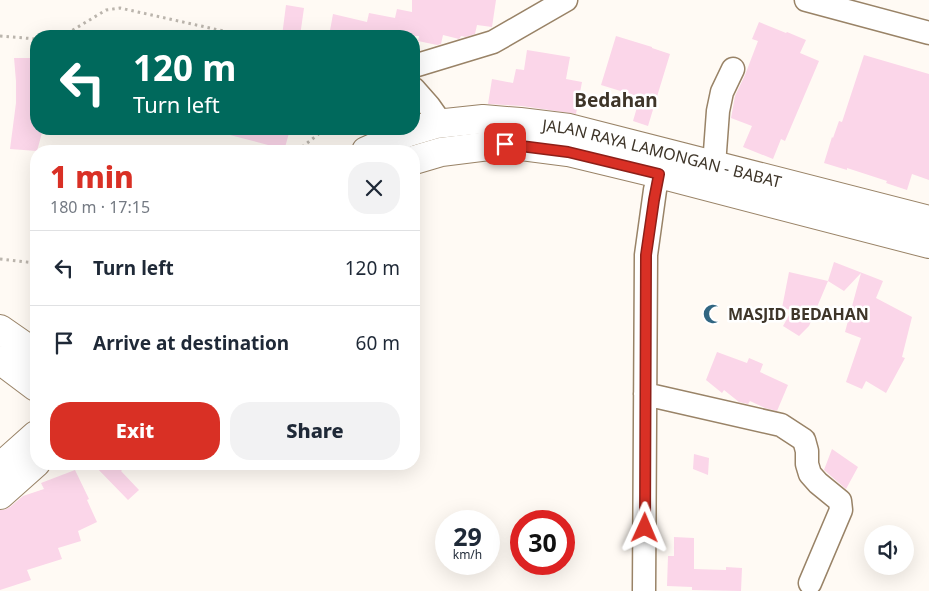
<!DOCTYPE html>
<meta charset="utf-8">
<style>
body{margin:0;font-family:"Noto Sans",sans-serif;background:#f2f2f3;color:#1f2937;height:100vh;display:flex;flex-direction:column;font-size:19px;white-space:nowrap}
*{box-sizing:border-box;margin:0}
p{font-size:16px;color:#747a83}
.icon{flex:none;width:28px;height:28px;fill:none;stroke:currentColor;stroke-width:2;stroke-linecap:round;stroke-linejoin:round}
.map{position:relative;flex:1;overflow:hidden}
.side{position:absolute;left:30px;top:145px;width:390px;height:325px;display:flex;flex-direction:column;background:#fff;border-radius:20px;box-shadow:0 5px 20px #0002}
.side>*{flex:none}
.banner{position:absolute;left:30px;top:30px;width:390px;height:105px;border-radius:20px;box-shadow:0 5px 20px #0002;background:#00695c;color:#fff;overflow:hidden}
.fabs{position:absolute;left:864px;top:525px;display:grid;gap:10px}
.fabs a{display:grid;place-items:center;width:50px;height:50px;border-radius:50%;background:#fff;box-shadow:0 5px 20px #0002;font-size:25px}
.speed{position:absolute;left:435px;top:510px;display:flex;gap:10px;font-size:25px;font-weight:700;text-align:center}
.speed>*{display:grid;place-content:center;width:65px;height:65px;border-radius:50%;background:#fff;box-shadow:0 5px 20px #0002;line-height:1}
.speed small{font-size:12px;font-weight:400}
.speed .limit{border:8px solid #d22;background:#fff;color:#111}
.pin{position:absolute;display:grid;place-items:center;width:42px;height:42px;color:#fff;margin:-21px;border-radius:10px;box-shadow:0 2px 8px #0006}
.me{position:absolute;width:55px;margin:-28px;rotate:1deg;stroke-linejoin:round;filter:drop-shadow(0 0 4px #0008)}
.turn{display:flex;align-items:center;gap:18px;height:105px;padding:0 20px;font-size:22px}
.turn .icon{width:65px;height:65px;stroke-width:2.5}
.turn b{display:block;font-size:35px;line-height:42px}
.round{display:grid;place-items:center;flex:none;width:52px;height:52px;border-radius:20px;background:#f2f2f3}
.head{display:flex;align-items:center;justify-content:space-between;height:85px;padding:0 20px}
h1{font-size:30px;font-weight:800;line-height:38px;color:#d93025}
.button{display:flex;gap:10px;margin-top:auto;padding:10px 20px}
.button a{flex:1;height:58px;border-radius:20px;background:#d93025;color:#fff;font-size:20px;font-weight:800;line-height:58px;text-align:center}
.button a+a{background:#f2f2f3;color:#1f2937}
ul{padding:0;list-style:none}
li{display:flex;align-items:center;gap:15px;height:75px;padding:0 20px;border-top:1px solid #e0e1e3}
li div{flex:1}
li b{display:block;font-size:19px}
li em{font-style:normal}
.map>svg:first-child{display:block}
.building{fill:#fbd6e9}
.lines{fill:none;stroke-linecap:round;stroke-linejoin:round}
.minor-casing{stroke:#998367;stroke-width:25}
.highway-casing{stroke:#998367;stroke-width:30}
.path{stroke:#bbb5ad;stroke-width:3;stroke-dasharray:2.5 4;stroke-linecap:butt}
.minor{stroke:#fff;stroke-width:22}
.highway{stroke:#fff;stroke-width:28}
.route-casing{stroke:#8d1f18;stroke-width:12}
.route{stroke:#d93025;stroke-width:9}
.labels{text-anchor:middle;stroke-width:5;stroke-linejoin:round;paint-order:stroke}
.street-label{font-size:16px;fill:#3e3529;stroke:#fff}
.poi-label{font-size:16px;font-weight:bold;fill:#3e3529;stroke:#fff;text-anchor:start}
.quarter-label{font-size:19px;font-weight:bold;fill:#3e3529;stroke:#fff}
</style>
<div class="map">
<svg width="929" height="591" viewBox="0 0 929 591">
<rect width="100%" height="100%" fill="#fffaf4"/>
<path class="building" d="M412 0H496L492 27 477 25 475 34 466 37 461 36 460 38 459 39 443 35 441 44 437 45 418 41 419 36H329L333 14 367 22 369 13 395 18 397 9 412 12Z
M286 5 304 8 300 36H282Z
M759 22 786 33 787 32 806 40 800 53 819 61 785 141 781 139 773 159 743 147 752 126 731 118 735 96 745 75 758 41 752 39Z
M616 36 652 47V48L670 54 648 126 633 121 640 97 601 85Z
M527 50 570 57 566 79 582 82 576 114 522 106 488 104 492 79 513 83 516 69 524 70Z
M864 55 929 74V180L912 174 907 190 886 183 887 181 847 168V170L824 163 832 137 833 138 839 121 842 122Z
M14 58H36V129H43L37 151 10 149 16 103V81Z
M226 129H286V133H289L284 151H266L268 145 226 134Z
M834 262 883 281 876 298 912 317 902 357 905 358 886 393 866 381 862 389 846 382 861 338 845 332 861 273 844 291 828 281Z
M789 272 828 281 809 326 799 336 783 326 792 310 782 308Z
M717 352 747 363 749 358 763 364 760 372 788 385 777 411 765 408 750 401 748 404 739 402 724 390 722 393 706 380Z
M832 449 858 467 846 489 824 470Z
M694 454 709 458 708 475 693 469Z
M93 464H128L121 471 139 490 128 500Z
M75 470 89 499 87 500 97 522 78 531 81 541 58 548 62 559 27 570 31 580 0 590V510H4L10 507 23 496 44 489 41 483Z
M674 537 694 538V569L726 570V567L742 568 741 591 692 590V587L667 586 668 556H674Z"/>
<g class="lines">
<defs>
<path id="minor" d="M806 0 929 33
M414 66 493 42 566 0
M414 89 429 106 441 123
M714 165 718 111 722 92 733 69
M645 394 781 425 804 440 807 451V464L810 474 818 483 840 501 841 510 810 583
M644 591 646 255 655 190 659 174"/>
<g id="highway">
<path id="s1" d="M366 151 409 132 436 124 483 119 520 122 569 128 929 220"/>
<path d="M414 160 441 152 505 144 568 152 659 174 929 244"/>
<path d="M0 329 36 354"/>
<path d="M0 360 36 387"/>
<path d="M0 467 36 435"/>
<path d="M0 495 36 463"/>
</g>
</defs>
<use href="#minor" class="minor-casing"/>
<use href="#highway" class="highway-casing"/>
<path class="path" d="M0 36 36 39
M61 36H63L106 10 120 8 246 36
M297 151 325 129
M0 259 36 263"/>
<use href="#minor" class="minor"/>
<use href="#highway" class="highway"/>
</g>
<g class="lines">
<defs>
<path id="route" d="M505 144 568 152 659 174 654 200 646 255 645 528"/>
</defs>
<use href="#route" class="route-casing"/>
<use href="#route" class="route"/>
</g>
<defs>
<symbol id="mosque-bare" viewBox="-9 -9 18 18"><path d="M3.5-4.9A6 6 0 1 0 3.5 4.9A5 5 0 1 1 3.5-4.9Z" fill="#316682" stroke="#fff" stroke-width="2.5" paint-order="stroke"/></symbol>
</defs>
<g fill-rule="evenodd">
<use href="#mosque-bare" x="699" y="300" width="28" height="28"/>
</g>
<g class="labels">
<g class="street-label">
<text dy="6" stroke="none"><textPath href="#s1" startOffset="305">JALAN RAYA LAMONGAN - BABAT</textPath></text>
</g>
<g class="poi-label">
<text x="728" y="320">MASJID BEDAHAN</text>
</g>
<g class="quarter-label">
<text x="616" y="107">Bedahan</text>
</g>
</g>
</svg>
<div class="fabs">
<a><svg class="icon" aria-label="sound" viewBox="0 0 24 24"><path d="M4 9h4l5-4v14l-5-4H4zM17 9q2 3 0 6"/></svg></a>
</div>
<div class="speed"><div>29<small>km/h</small></div><div class="limit">30</div></div>
<div class="pin" style="left:505px;top:144px;background:#d93025"><svg class="icon" aria-label="arrive" viewBox="0 0 24 24"><path d="M6 21V4h12l-3 4 3 4H6"/></svg></div>
<svg class="me" style="left:645px;top:528px" viewBox="-20 -20 40 40"><path d="M0-17L14 15 0 8-14 15z" fill="#d93025" stroke="#fff" stroke-width="4"/></svg>
<div class="banner">
<div class="turn"><svg class="icon" aria-label="left" viewBox="0 0 24 24"><path d="M17 20v-9H6M10 6l-5 5 5 5"/></svg><div><b>120 m</b>Turn left</div></div>
</div>
<section class="side">
<div class="head"><div><h1>1 min</h1><p>180 m · 17:15</p></div><a class="round"><svg class="icon" aria-label="close" viewBox="0 0 24 24"><path d="M6 6l12 12M18 6L6 18"/></svg></a></div>
<ul>
<li><svg class="icon" aria-label="left" viewBox="0 0 24 24"><path d="M17 20v-9H6M10 6l-5 5 5 5"/></svg><div><b>Turn left</b></div><em>120 m</em></li>
<li><svg class="icon" aria-label="arrive" viewBox="0 0 24 24"><path d="M6 21V4h12l-3 4 3 4H6"/></svg><div><b>Arrive at destination</b></div><em>60 m</em></li>
</ul>
<div class="button"><a>Exit</a><a>Share</a></div>
</section>
</div>
